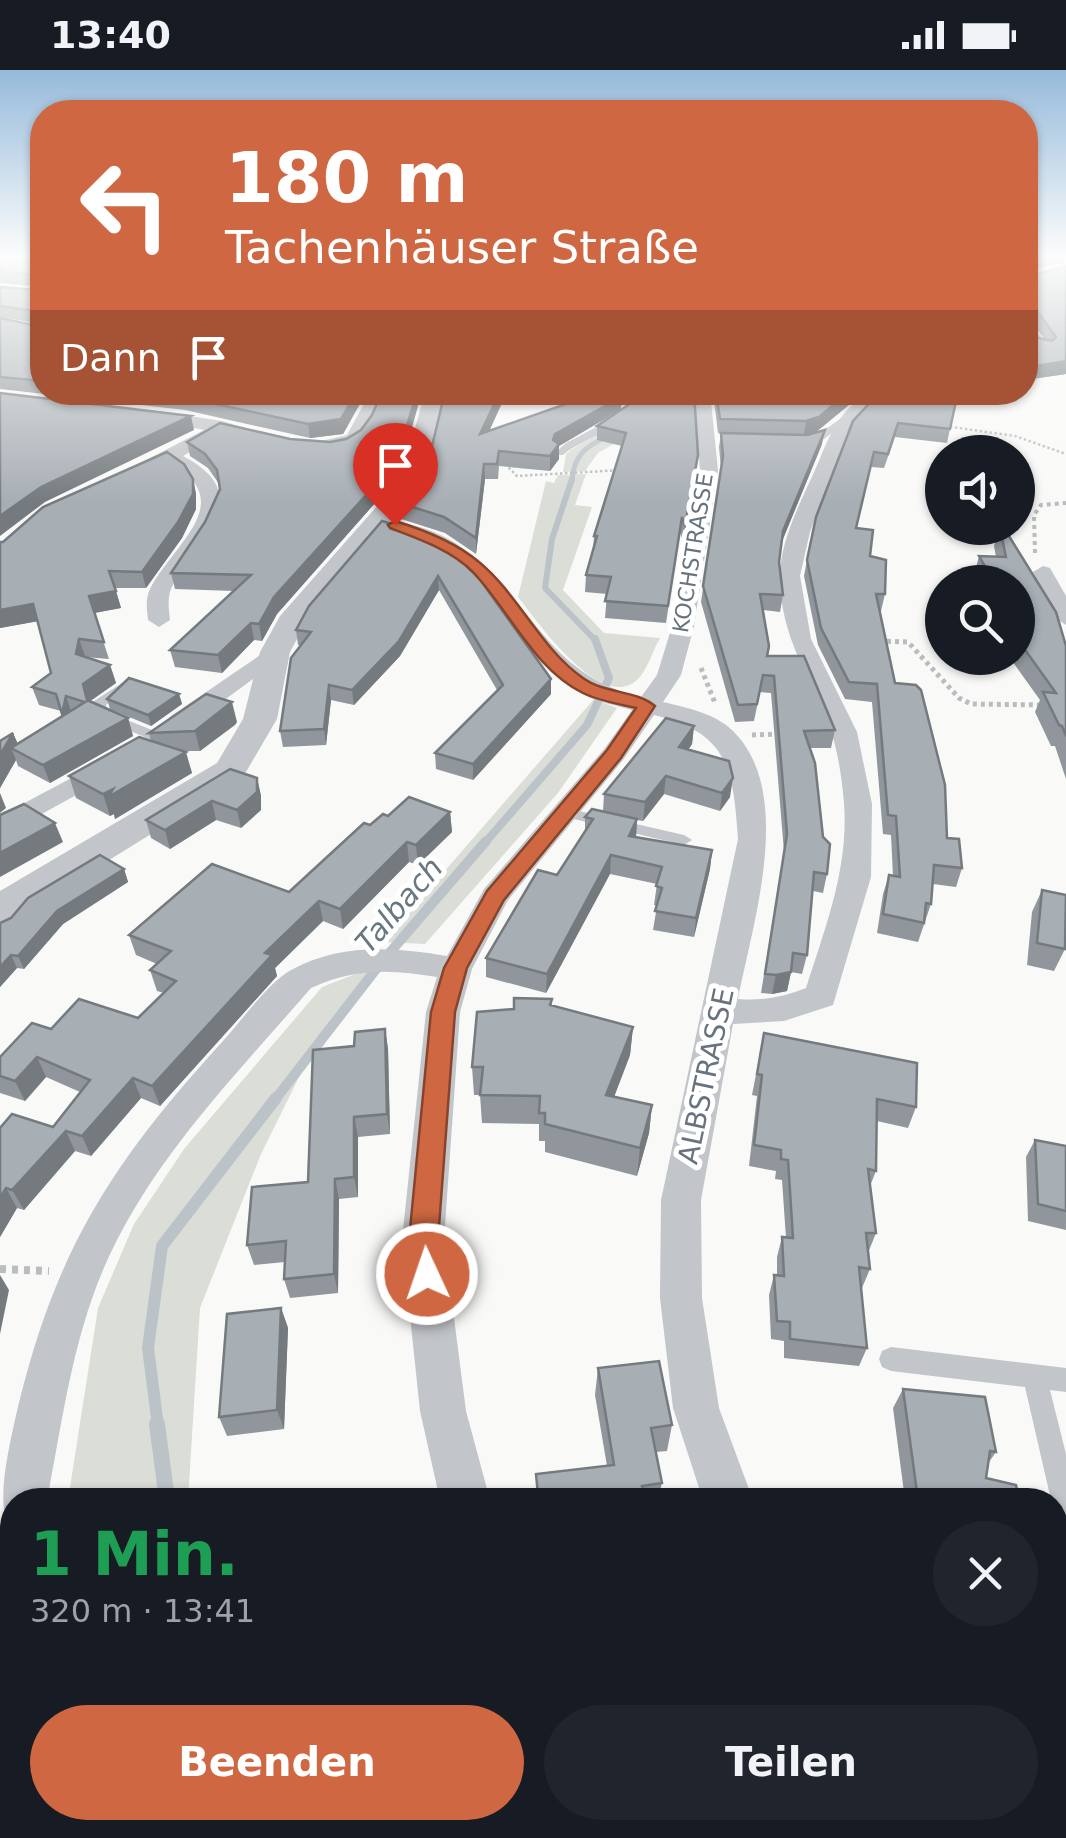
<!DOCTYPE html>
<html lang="de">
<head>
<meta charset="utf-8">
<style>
  body { margin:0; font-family:"DejaVu Sans",sans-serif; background:#20242c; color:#f1f3f6; height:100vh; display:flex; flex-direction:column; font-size:38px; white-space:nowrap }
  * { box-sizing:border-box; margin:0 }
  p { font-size:32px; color:#9ea1a6 }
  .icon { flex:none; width:55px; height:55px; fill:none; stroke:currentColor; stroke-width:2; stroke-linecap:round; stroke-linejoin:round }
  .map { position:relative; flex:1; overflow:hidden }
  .drawer { position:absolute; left:0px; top:1418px; width:1068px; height:352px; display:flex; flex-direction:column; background:#171b24; border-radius:40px 40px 0 0; box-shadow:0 2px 8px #0004 }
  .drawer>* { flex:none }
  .hud { position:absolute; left:30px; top:30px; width:1008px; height:305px; border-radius:40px; box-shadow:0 2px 8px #0004; background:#cf6842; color:#fff; overflow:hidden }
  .fabs { position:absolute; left:925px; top:365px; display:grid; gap:20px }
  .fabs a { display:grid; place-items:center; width:110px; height:110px; border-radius:50%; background:#171b24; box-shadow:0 2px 8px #0004; font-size:50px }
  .pin { position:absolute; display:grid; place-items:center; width:85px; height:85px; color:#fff; margin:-102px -42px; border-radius:50% 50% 50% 0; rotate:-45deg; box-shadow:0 0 10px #0007 }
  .pin .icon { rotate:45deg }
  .me { position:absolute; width:110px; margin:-55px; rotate:357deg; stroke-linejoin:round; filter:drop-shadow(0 0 8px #0008) }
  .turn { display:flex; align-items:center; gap:35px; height:210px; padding:0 30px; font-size:45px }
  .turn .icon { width:130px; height:130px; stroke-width:2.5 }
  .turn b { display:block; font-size:70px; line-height:85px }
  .then { display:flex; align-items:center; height:95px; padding:0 30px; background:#0003; gap:20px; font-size:38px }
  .round { display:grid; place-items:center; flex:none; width:105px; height:105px; border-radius:52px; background:#20242c }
  .summary { display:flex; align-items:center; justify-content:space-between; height:170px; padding:0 30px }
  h1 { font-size:60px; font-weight:800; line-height:75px; color:#1e9e55 }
  .primary-button { display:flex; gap:20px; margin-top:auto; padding:20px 30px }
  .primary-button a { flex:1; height:115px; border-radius:60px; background:#cf6842; color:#fff; font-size:40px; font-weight:800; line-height:115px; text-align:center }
  .primary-button a+a { background:#20242c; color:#f1f3f6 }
  .status { display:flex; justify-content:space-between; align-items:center; height:70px; padding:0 50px; background:#171b24; direction:ltr }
  .status svg { height:28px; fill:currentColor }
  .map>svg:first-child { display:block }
  .green { fill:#daded7 }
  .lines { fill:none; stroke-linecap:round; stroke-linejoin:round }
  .stream-far5 { stroke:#bbc3c8; stroke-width:5 }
  .stream-far4 { stroke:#bbc3c8; stroke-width:6 }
  .stream-far3 { stroke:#bbc3c8; stroke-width:8 }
  .stream-far2 { stroke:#bbc3c8; stroke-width:10 }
  .stream-far1 { stroke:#bbc3c8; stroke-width:12 }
  .stream { stroke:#bbc3c8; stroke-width:16 }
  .path-far3 { stroke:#babdc0; stroke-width:2.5; stroke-dasharray:2.5 2.5; stroke-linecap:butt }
  .path-far2 { stroke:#babdc0; stroke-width:4; stroke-dasharray:4 4; stroke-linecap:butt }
  .path-far1 { stroke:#babdc0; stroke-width:5; stroke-dasharray:4 4; stroke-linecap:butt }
  .path { stroke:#babdc0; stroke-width:8; stroke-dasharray:6 6; stroke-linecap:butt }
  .service { fill:#c2c5c9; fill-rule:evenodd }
  .minor { fill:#c2c5c9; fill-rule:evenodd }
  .tertiary { fill:#c2c5c9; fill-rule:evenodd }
  .wall { fill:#90969b; fill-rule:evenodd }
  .shaded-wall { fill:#757a7e }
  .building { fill:#a7aeb4; stroke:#757a7e; stroke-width:2.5 }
  .route { fill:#cf6842; stroke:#87442b; stroke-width:2.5 }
  .labels { text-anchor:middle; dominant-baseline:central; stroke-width:10; stroke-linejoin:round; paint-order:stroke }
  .far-street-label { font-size:22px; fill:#67747f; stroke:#fff }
  .street-label { font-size:28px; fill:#67747f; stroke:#fff }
  .water-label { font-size:30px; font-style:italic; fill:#68787f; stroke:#fff }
</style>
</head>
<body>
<div class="status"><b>13:40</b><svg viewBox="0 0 49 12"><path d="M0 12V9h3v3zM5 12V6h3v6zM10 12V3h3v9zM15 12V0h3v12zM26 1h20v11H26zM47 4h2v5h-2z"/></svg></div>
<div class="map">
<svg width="1066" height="1768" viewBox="0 0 1066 1768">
  <rect width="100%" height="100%" fill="#f9faf8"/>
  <g class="green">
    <path d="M650 353 598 383 585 401 563 402 566 384C591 363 619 359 650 353Z"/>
    <path d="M586 404 575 435 592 437 563 520 604 563 660 568C653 580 647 601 637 610 601 643 536 550 518 527L546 411 554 413 558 405Z"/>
    <path d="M594 629 617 638 558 723 425 874 383 872Z"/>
    <path d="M378 902 308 989 261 1084 200 1238 188 1430H68L98 1238 134 1154 184 1079 322 917 358 903Z"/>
    <path d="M90 1758H211L215 1768H94Z"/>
  </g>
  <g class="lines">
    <path class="stream-far5" d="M572 412C573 386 585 376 609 366"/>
    <path class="stream-far4" d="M572 409 552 469 545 518 596 571"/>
    <path class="stream-far3" d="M484 774 587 655 609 608 595 569"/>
    <path class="stream-far2" d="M274 1031 380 894 486 771"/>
    <path class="stream-far1" d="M158 1356 148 1278 162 1176 276 1028"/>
    <g class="stream">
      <path d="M157 1354 167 1430"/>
      <path d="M174 1758 177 1768"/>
    </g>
    <g class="path-far3">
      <path d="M945 356 1015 366 1066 384"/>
      <path d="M505 394 517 406 622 400"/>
    </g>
    <g class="path-far2">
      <path d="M1035 483 1034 445 1041 435 1066 433"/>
      <path d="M879 571H892"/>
    </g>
    <g class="path-far1">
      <path d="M879 571 908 572 959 628 971 634 1045 635"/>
      <path d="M701 598 715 633"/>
      <path d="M752 665 779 664"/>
    </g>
    <path class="path" d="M0 1199 49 1201"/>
    <g class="service">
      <path d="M630 322H638C632 361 589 363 563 385H557V381L566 373 623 343Z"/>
      <path d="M852 340 855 345 824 369 802 375 797 372 818 365Z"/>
      <path d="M122 613 129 617 106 635 107 642 162 664V670H152L96 647 92 634 94 631Z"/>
      <path d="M566 738 684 765 692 770 684 775 561 746 558 743 561 740Z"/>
      <path d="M891 1277 1066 1298V1322L1050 1320 1066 1384V1452L1057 1448 1055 1430H1051L1025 1317 891 1301 882 1297 879 1289 882 1281Z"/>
    </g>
    <g class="minor">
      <path d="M1025 246 1049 277 1047 280 1035 277 1025 261Z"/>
      <path d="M363 322H378L382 330 360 373 317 380V372L347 365 366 330Z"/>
      <path d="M694 322H710L718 400 694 556 681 605 663 632C687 638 715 643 733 661 796 723 752 855 738 929 762 931 784 927 806 918 825 858 849 798 844 733 842 710 838 680 830 659 810 608 780 565 780 508 779 468 806 423 821 386 833 356 851 322 886 322L861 344 847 363 810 462 800 506 811 569 857 662 872 734 871 807 833 935 784 951 733 954 701 1130 702 1228 719 1338 753 1430H703L673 1338 660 1228 661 1130 738 769C733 699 729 663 654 645L623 690 508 830 472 899 460 942 444 1170 466 1341 490 1430H440L420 1341 402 1170 426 942 437 907C391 899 354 898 311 918 235 1006 149 1092 103 1200 72 1273 62 1353 47 1430H12V1451L5 1447C0 1420 7 1387 13 1359 51 1188 106 1099 223 971 241 951 269 912 291 900 340 873 394 877 447 886L484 819 605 678 632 640C610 634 586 629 567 615 516 579 492 515 439 480 419 467 384 466 368 453L378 447C404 453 429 457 452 471 530 518 539 603 641 627L657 605 672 556 700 400Z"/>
      <path d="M151 340 222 351 268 365 260 370 222 363 183 386C261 427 194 470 171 519 167 529 169 540 170 550L159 557 148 550C147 540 145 529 150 519 172 475 241 431 169 393L132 407 123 402 204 360 145 348V342Z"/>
      <path d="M1043 496 1050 498 1066 526V555L1055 548 1033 502Z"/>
      <path d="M275 575 283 577 287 582 283 587 189 656H171L167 651 171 646Z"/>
      <path d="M109 688 122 696 118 702 0 767V746Z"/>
      <path d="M12 1466V1600L0 1605V1471Z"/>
      <path d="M516 1758H575L579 1768H519Z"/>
      <path d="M854 1758H914L919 1768H859Z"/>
    </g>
    <path class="tertiary" d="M425 322H445L424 411 308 549 290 582 277 649 243 707 14 849 0 853V821L217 693 243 649 260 582 280 546 401 409Z"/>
  </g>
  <g class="wall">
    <path d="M0 186H42V322H361L362 330 343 364 310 368 185 340 0 319V217L38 220 42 217 0 213ZM1 247 41 254 38 256Z"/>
    <path d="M1066 196V304L1025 310V249L1038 268 1045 270 1025 243 1029 206Z"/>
    <path d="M445 322H507L489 361 600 322H625L620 340 559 376V389L550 401 499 396 498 409H485L476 484 445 463 398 448 397 432 427 397Z"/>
    <path d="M713 322H872L861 325 816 362 822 374 781 474 779 492 783 525 780 542 763 540 768 586 835 660 831 678H810L827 804 823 823 813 821 807 885 802 904 791 902 787 921 772 924 761 923 784 782 771 623 760 622 754 651 735 652 701 532 721 398 719 377 721 364 718 363Z"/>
    <path d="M880 322H958L947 373 895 367 884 398 871 397 856 458 870 486 885 524 881 541H880L895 613 947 768 962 798 956 817 933 814 931 834 918 872 877 863 883 824 889 805 893 806 891 765 883 764 872 632 845 629 818 575 804 506 807 490Z"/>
    <path d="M631 333 698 385 683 472 680 462 666 553 605 548 607 524 585 522 586 505 593 480 594 466 622 376 597 370V356Z"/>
    <path d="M290 369 330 372 346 369 398 407 277 544 262 571 254 570 222 603 175 597 170 580 234 521 175 519 171 503 205 452 220 419 219 414 208 398 190 386 187 372Z"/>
    <path d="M193 409 196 424V439L182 468 146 518H115L121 538 94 543 109 589 84 587 110 595 116 613 90 631 128 648 133 666 50 713 18 696 16 690 0 718V671L13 663 18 674 62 646 61 641 39 635 32 617 51 603 38 551 0 558V472Z"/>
    <path d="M1000 458 1066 576V709L1055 676H1051L1035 642 1040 630 1010 588H1018V512H978L974 505 979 486 996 487 994 476Z"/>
    <path d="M428 465 551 624 473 710 436 699 435 683 497 620 439 520 400 586 354 635 331 630 326 675 283 677 280 661 301 575H298L296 560Z"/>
    <path d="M179 624 182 634 151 656 110 639 107 629Z"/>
    <path d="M237 652 200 681H184L192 703 115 749 114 744 110 746 76 728 69 706 151 671 149 663Z"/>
    <path d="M694 656 692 674 688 680 730 727 720 741 664 724 643 751 637 750 636 767 712 780 710 799 694 867 653 860 657 836 654 835 657 814 610 804 546 923 486 907V888L557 805 585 761V747L603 741 604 724Z"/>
    <path d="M257 708 261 726V740L241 758 216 750 170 779 151 768 146 750Z"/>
    <path d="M450 742 452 762 418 795 409 792 343 859 323 851 275 898 277 906 160 1036 141 1028 91 1086 75 1081 24 1140 17 1138 0 1167V1058L53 1057 80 1022 46 1007 25 1031 0 1023V987L51 959 138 948 164 923 157 921 150 900 157 894 136 885 129 865 289 822 370 755 388 746Z"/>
    <path d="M124 799 128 812 63 854 24 899 17 898 0 917V853Z"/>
    <path d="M1042 820 1065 879 1054 901 1027 895 1032 842Z"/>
    <path d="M552 929V935L633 957 630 985 614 1027 652 1035 649 1063 637 1106 545 1082V1071H539V1054L482 1053 480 1025H474L472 997 514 939Z"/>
    <path d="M385 959 388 979 390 1064 358 1067V1127L339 1129 338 1223 290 1228 284 1209 285 1192 254 1195 247 1175 308 1112 354 976Z"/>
    <path d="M764 963 916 1037 908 1058 877 1051 876 1101 870 1116 876 1163 868 1183 870 1199 862 1218H861L867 1278 859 1296 784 1288V1271L771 1269 769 1225 774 1205 777 1206V1187L782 1167 786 1168 782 1110 775 1109 776 1101 749 1096 757 1026 752 1025Z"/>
    <path d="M1035 1070 1066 1076V1160L1028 1151 1026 1087Z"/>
    <path d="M281 1238 288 1258 284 1359 227 1366 219 1347Z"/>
    <path d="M598 1298 672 1355 667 1381 656 1382 662 1413 658 1430H506L536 1425V1404L607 1396 595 1325Z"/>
    <path d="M903 1319 996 1382 989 1392 986 1408 1019 1430H905L893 1338Z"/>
    <path d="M991 1758H1055L1066 1768H993Z"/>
  </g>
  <g class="shaded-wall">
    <path d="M1051 186H1066L1065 192 1025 202 1027 191Z"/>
    <path d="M1066 291V304L1025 310V298Z"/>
    <path d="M357 322H361L362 330 343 364 310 368 308 354Z"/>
    <path d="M417 322H422L398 407 277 544 262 571 259 554 274 527Z"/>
    <path d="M500 322H507L481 379 480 364Z"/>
    <path d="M622 322H625L624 327 620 340 559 376V389L550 401V386L555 364Z"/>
    <path d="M849 322H872L861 325 816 362 804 365 806 351Z"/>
    <path d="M191 346 194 360 45 432 0 466V446L41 417Z"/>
    <path d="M825 360 822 374 780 476 783 461Z"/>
    <path d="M698 385 696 400 683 472 685 456Z"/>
    <path d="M484 394 485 409 476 484V468Z"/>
    <path d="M193 409 196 424V439L182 468 146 518 142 502Z"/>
    <path d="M438 506 439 520 400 586 354 635 352 620Z"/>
    <path d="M116 521 121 538 94 543 89 526Z"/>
    <path d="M33 534 39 551 0 558V540Z"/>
    <path d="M251 553 254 570 222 603 218 585Z"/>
    <path d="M79 569 85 586 76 584Z"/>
    <path d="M110 595 116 613 89 632 87 630 83 614Z"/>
    <path d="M551 609V624L473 710V694Z"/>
    <path d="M329 615 331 630 326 675 324 659Z"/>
    <path d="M179 624 182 634 151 656 148 645Z"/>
    <path d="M66 626 72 644 68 662 62 644Z"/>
    <path d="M232 632 237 652 235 655 200 681 195 661Z"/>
    <path d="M128 648 133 666 50 713 43 695Z"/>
    <path d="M694 656 692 674 678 695 679 677Z"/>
    <path d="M13 663 21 682 11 678 16 690 0 718V685Z"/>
    <path d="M186 682 192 703 115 749 114 744 110 746 103 724Z"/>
    <path d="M666 706 664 724 643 751 645 732Z"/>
    <path d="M257 708 261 726V740L241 758 237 740Z"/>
    <path d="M733 708 730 727 720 741 722 723Z"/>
    <path d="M0 723 6 738 0 743Z"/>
    <path d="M212 731 216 750 170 779 165 760Z"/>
    <path d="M450 742 452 762 418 795 416 775Z"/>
    <path d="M637 749 636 767 629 766Z"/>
    <path d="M55 753 63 772 0 807V783Z"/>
    <path d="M407 772 409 792 343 859 340 839Z"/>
    <path d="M712 780 710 799 694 867 696 848Z"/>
    <path d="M611 785 610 804 546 923 547 904Z"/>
    <path d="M124 799 128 812 63 854 24 899 18 886 57 841Z"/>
    <path d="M319 831 323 851 275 898 277 906 160 1036 152 1016 265 883Z"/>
    <path d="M11 885 17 898 0 917V897Z"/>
    <path d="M791 902 787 921 772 924 776 905Z"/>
    <path d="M633 957 630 985 604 1053 606 1025Z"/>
    <path d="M385 959 388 979 390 1064 387 1044Z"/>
    <path d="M37 987 46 1007 25 1031 15 1011Z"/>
    <path d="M133 1008 141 1028 91 1086 82 1066Z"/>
    <path d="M652 1035 649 1063 637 1106 640 1078Z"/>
    <path d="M354 1047 358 1067V1127L354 1107Z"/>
    <path d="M66 1061 75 1081 24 1140 12 1120Z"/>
    <path d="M335 1109 339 1129 338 1223 334 1204Z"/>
    <path d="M6 1118 17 1138 0 1167V1128Z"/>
    <path d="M0 1205 9 1220 0 1264Z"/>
    <path d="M281 1238 288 1258 284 1359 277 1340Z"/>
  </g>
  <g class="building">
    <path d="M0 186H42V215V206L0 201Z"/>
    <path d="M1025 186H1051L1027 191 1025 200Z"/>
    <path d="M1066 196V291L1025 298V249L1038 268 1052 271 1056 267 1029 230 1025 234V203L1029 206Z"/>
    <path d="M0 217 38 220 42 217V311L0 307V248L38 256 42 253V242L0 236Z"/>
    <path d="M146 322H357L341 349 308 354 183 327Z"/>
    <path d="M382 322H417L396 392 274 527 259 554 251 553 218 585 170 580 251 505 171 503 205 452 220 419 217 400 205 384 187 372 220 353 290 369 330 372 346 369 361 360 372 345Z"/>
    <path d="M445 322H500L480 364 600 322H622L621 327 555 364 553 370 559 374 550 386 499 381 497 394H484L476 468 444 447 397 432 427 397Z"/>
    <path d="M636 322H694L698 385 685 456 682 447 668 536 605 531 611 507 586 505 597 466H594L626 363 597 356 631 333Z"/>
    <path d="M716 322H849L819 347 806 351 720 349Z"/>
    <path d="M880 322H958L950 359 898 353 888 384 874 382 856 458 873 460 870 486 886 490 885 524H876L895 613 916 615 921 620 945 715 947 768 959 769 962 798 934 795 931 834 926 833 924 853 883 844 889 805 900 807 896 746 888 745 877 614 849 612 821 558 807 490 816 447 853 351Z"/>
    <path d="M0 323 191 346 41 417 0 446Z"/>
    <path d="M825 360 783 461 779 492 783 525 760 524 769 576 767 586H804L835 660 804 661 815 693 823 767 830 774 827 804 814 802 807 885 793 883 791 902 776 905 765 904 787 764 774 606 763 605 757 634 738 635 703 516 723 386 721 363 807 365Z"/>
    <path d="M167 382 184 394 193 409V424L178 452 142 502 109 501 116 521 89 526 104 572 79 569 76 584 110 595 83 614 87 630 128 648 43 695 11 678 85 632 66 626 62 644 56 624 32 617 51 603 33 534 0 540V472H3L43 437Z"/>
    <path d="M382 451 428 465 454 483 481 511 551 609 473 694 435 683 503 615 438 506 399 571 352 620 329 615 324 659 280 661 291 588 311 562 296 560 309 536Z"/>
    <path d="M1000 458H1004L1056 542 1066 576V666L1062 656 1059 655 1043 622 1056 623 1018 570V564H1023L1018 539V512H994L979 486 1006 487Z"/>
    <path d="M129 608 179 624 148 645 107 629Z"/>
    <path d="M206 624 232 632 195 661 149 663Z"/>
    <path d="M666 648 694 656 679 677 729 691 733 708 722 723 666 706 645 732 604 724Z"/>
    <path d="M13 663 0 685V671Z"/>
    <path d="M139 667 186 682 108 727 113 719 103 724 69 706Z"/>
    <path d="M230 699 257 708V722L237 740 212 731 165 760 146 750Z"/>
    <path d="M409 727 450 742 416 775 407 772 340 839 319 831 265 883 272 885 152 1016 133 1008 82 1066 66 1061 12 1120 6 1118 0 1128V1058L12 1044 53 1057 90 1010 37 987 15 1011 0 1006V987L32 953 51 959 79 929 138 948 176 911 150 900 171 881 129 865 212 794 289 822 364 753 370 755 383 744 388 746Z"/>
    <path d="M24 734 55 753 0 783V745Z"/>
    <path d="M592 739 637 749 629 766 712 780 696 848 655 841 662 818 656 816 662 797 611 785 547 904 486 888 538 800 557 805 593 749 585 747Z"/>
    <path d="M100 785 124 799 57 841 18 886 11 885 0 897V853L11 848 28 828Z"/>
    <path d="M1042 820 1066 825 1065 879 1037 873Z"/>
    <path d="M514 928 552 929 550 935 633 957 606 1025 652 1035 640 1078 545 1054V1043H539L540 1026 480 1025 483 997H472L477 942 514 939Z"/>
    <path d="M385 959 387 1044 354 1047V1107L335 1109 334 1204 284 1209 286 1171 247 1175 252 1117 308 1112 313 980 354 976 355 962Z"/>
    <path d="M764 963 917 993 916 1037 877 1029 876 1101 868 1099 876 1163H866L870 1199 859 1197 867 1278 790 1269V1252L777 1251 774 1205 784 1206 782 1167 793 1168 788 1090 781 1089V1080L754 1075 762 1005 757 1004Z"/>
    <path d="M1035 1070 1066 1076V1141L1038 1134Z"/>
    <path d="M281 1238 277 1340 219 1347 227 1244Z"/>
    <path d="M659 1291 672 1355 651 1358 662 1413 642 1416 645 1430H506L538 1425 536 1404 614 1395 598 1298Z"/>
    <path d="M903 1319 985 1327 996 1382 990 1381 986 1408 1016 1415 1019 1430H918Z"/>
    <path d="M1055 1561 1066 1562V1768H1054L1053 1761 1018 1758H1055Z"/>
    <path d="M352 1758H454L456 1768H353Z"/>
  </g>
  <linearGradient id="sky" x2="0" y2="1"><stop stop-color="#96badb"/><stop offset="0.43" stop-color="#fcfdfc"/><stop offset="1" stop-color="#fcfdfc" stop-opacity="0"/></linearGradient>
  <rect width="1066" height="433" fill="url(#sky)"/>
  <path class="route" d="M395 451C425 460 455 472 479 492 519 525 540 578 583 608 605 624 636 620 655 636L621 688 504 830 467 898 455 942 438 1170 442 1204 437 1214 427 1218 417 1214 409 1170 431 942 444 898 487 821 607 680 636 638C619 634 599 631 583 623 534 599 509 540 473 502 451 480 419 469 390 458L388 455Z"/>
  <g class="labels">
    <g class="far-street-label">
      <text transform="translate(693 483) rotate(-81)">KOCHSTRASSE</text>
    </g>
    <g class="street-label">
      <text transform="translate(706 1006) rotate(-78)">ALBSTRASSE</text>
    </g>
    <g class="water-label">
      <text transform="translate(399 835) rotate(-49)">Talbach</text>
    </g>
  </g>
</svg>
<div class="fabs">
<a><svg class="icon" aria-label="sound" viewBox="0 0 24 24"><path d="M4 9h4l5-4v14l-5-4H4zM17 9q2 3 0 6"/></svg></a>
<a><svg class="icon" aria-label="search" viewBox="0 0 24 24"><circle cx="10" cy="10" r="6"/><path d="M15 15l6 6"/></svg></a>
</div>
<div class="pin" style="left:395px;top:455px;background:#d93025"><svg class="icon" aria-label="arrive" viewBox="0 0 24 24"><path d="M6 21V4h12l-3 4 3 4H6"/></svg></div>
<svg class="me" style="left:427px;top:1204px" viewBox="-20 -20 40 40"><circle r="17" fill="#cf6842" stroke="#fff" stroke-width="3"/><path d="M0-11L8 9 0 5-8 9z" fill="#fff"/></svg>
<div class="hud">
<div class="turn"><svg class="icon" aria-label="left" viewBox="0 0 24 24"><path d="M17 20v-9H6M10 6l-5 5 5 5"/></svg><div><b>180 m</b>Tachenhäuser Straße</div></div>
<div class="then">Dann<svg class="icon" aria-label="arrive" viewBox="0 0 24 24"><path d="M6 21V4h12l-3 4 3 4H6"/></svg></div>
</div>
<section class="drawer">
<div class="summary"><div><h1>1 Min.</h1><p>320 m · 13:41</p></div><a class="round"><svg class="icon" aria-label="close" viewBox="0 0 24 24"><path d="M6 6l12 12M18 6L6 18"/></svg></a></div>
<div class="primary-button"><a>Beenden</a><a>Teilen</a></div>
</section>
</div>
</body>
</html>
